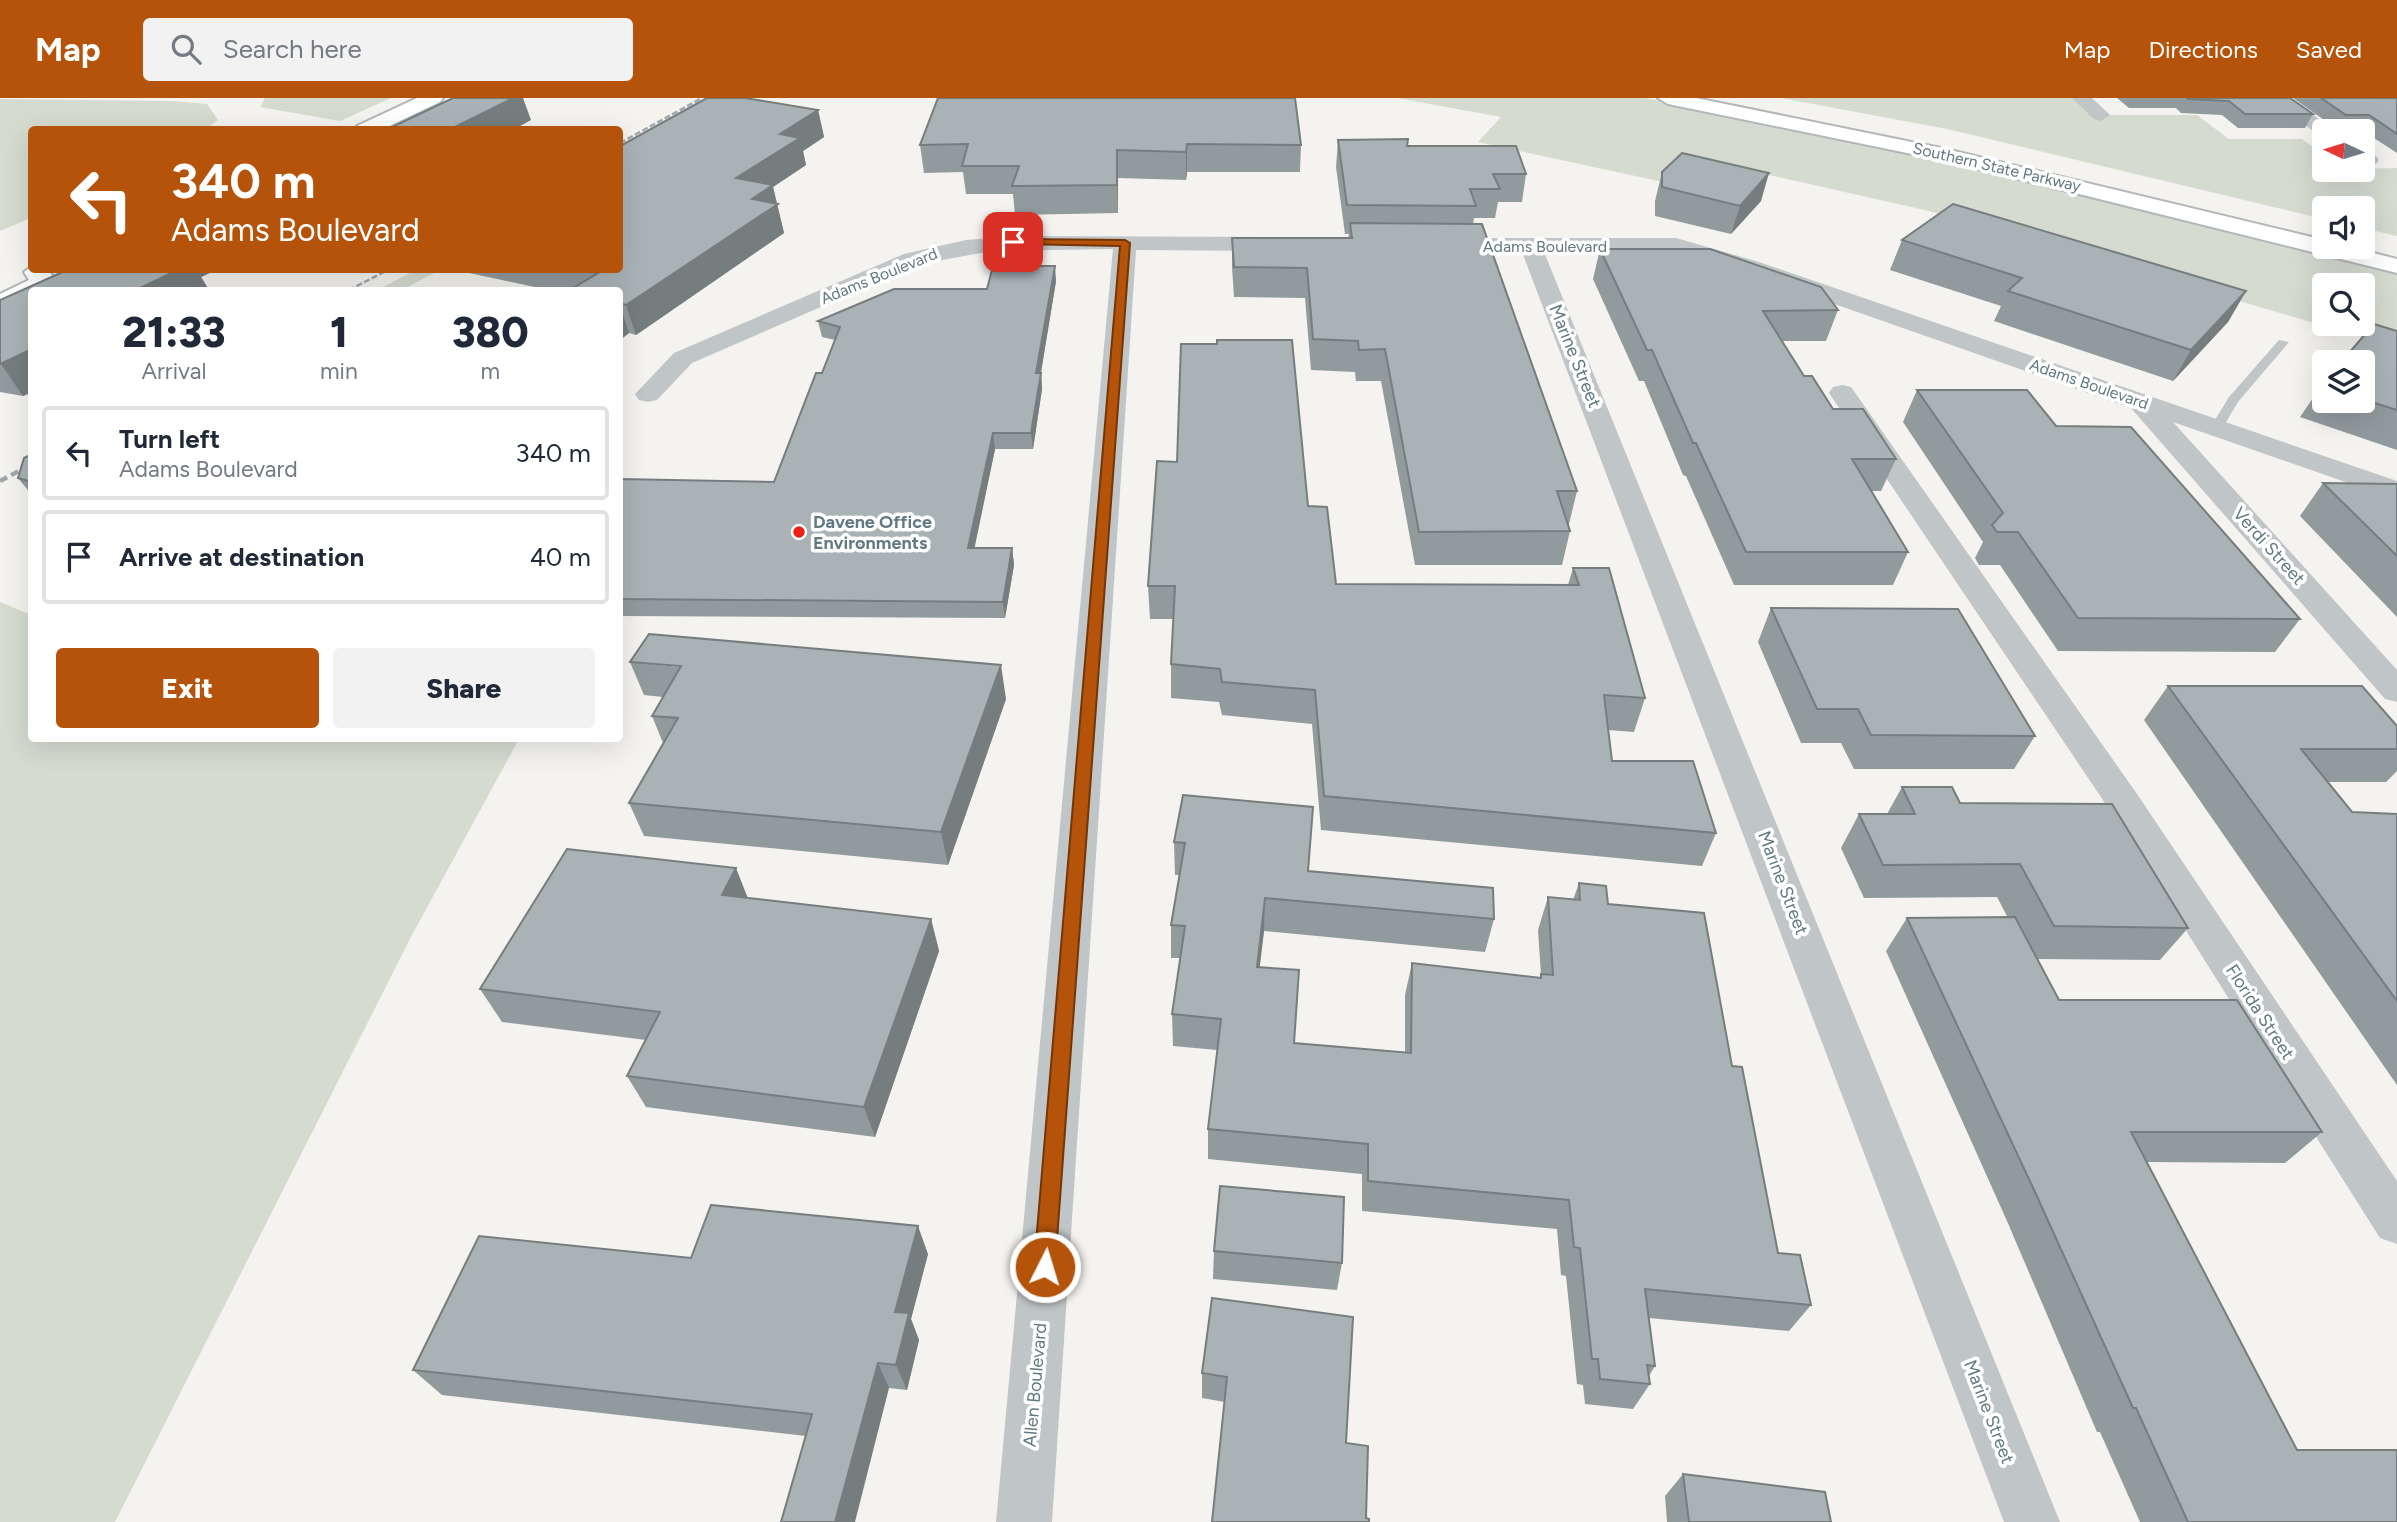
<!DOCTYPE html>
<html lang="en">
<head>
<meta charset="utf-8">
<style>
  body { margin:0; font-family:Figtree,sans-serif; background:#f2f2f3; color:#1f2937; height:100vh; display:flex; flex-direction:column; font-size:26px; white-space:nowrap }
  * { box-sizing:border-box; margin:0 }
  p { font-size:23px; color:#747a83 }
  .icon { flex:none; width:38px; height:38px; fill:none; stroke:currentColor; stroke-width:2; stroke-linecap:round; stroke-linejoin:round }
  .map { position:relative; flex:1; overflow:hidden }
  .drawer { position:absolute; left:28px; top:189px; width:595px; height:455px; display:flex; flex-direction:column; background:#fff; border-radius:7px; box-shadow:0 7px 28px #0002 }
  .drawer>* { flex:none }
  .hud { position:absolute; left:28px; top:28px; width:595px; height:147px; border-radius:7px; box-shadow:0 7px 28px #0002; background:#b45309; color:#fff; overflow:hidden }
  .needle { width:46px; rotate:274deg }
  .fabs { position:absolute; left:2312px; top:21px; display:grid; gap:14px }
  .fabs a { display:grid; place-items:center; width:63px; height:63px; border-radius:7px; background:#fff; box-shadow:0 7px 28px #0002; font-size:35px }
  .pin { position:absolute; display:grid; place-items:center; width:60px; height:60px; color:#fff; margin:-30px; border-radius:14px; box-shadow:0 4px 10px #0006 }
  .me { position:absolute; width:77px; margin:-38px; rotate:5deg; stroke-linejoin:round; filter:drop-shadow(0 0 5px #0008) }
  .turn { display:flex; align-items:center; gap:24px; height:147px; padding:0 28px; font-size:32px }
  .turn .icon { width:91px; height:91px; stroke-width:2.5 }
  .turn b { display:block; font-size:49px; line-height:60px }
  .eta { display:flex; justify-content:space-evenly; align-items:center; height:119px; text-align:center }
  .eta b { font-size:42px; font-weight:800; line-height:49px }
  .action { display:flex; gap:14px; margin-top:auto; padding:14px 28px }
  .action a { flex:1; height:80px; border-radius:7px; background:#b45309; color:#fff; font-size:28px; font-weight:800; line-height:80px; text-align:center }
  .action a+a { background:#f2f2f3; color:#1f2937 }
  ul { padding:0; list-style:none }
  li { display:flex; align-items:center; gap:21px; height:94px; margin:0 14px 10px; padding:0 14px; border:4px solid #e0e1e3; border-radius:7px }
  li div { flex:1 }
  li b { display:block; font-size:26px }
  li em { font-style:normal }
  header { display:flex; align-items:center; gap:42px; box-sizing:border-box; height:98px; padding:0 35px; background:#b45309; color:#fff }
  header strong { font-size:33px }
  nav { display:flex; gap:38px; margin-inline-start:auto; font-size:24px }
  .search { width:490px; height:63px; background:#f2f2f3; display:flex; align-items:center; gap:18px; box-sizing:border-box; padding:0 24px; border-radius:7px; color:#747a83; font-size:26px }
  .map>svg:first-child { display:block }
  .green { fill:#d6dbd0; fill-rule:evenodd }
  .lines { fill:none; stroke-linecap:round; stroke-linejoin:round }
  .primary-casing { stroke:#b1b7ba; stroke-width:4 }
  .highway-casing { stroke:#b3b7b9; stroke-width:4 }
  .lane { fill:#c0c5c7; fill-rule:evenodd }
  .street { fill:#c0c5c7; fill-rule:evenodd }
  .primary { fill:#fff; fill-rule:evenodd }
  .highway { fill:#fff; fill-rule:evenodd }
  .rail-far1 { stroke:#9ea8ab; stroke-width:2.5; stroke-dasharray:6 2.5; stroke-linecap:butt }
  .rail { stroke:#9ea8ab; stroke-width:4.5; stroke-dasharray:8 4.5; stroke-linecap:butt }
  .wall { fill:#919a9d }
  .shaded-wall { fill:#767d7f }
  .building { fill:#a9b3b6; stroke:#767d7f; stroke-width:2 }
  .route { fill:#b45309; stroke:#753606; stroke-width:2 }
  .poi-dot { fill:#ee2015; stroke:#fff; stroke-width:2.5 }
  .labels { text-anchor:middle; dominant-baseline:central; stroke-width:7; stroke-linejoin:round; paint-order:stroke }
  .far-street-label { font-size:16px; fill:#617982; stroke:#fff }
  .street-label { font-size:18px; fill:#617982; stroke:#fff }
  .poi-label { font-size:18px; font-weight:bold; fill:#617982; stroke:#fff; text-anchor:start }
</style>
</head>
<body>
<header>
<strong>Map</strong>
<div class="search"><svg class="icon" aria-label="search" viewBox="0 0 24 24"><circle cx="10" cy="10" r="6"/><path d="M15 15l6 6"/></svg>Search here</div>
<nav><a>Map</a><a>Directions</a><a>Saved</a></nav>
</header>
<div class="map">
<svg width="2397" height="1424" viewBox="0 0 2397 1424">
  <rect width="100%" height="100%" fill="#f4f3ef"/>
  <g class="green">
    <path d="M265 0H391L340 23 260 9Z"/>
    <path d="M1397 0H1645L1661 3 1908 54 2137 108 2397 175V249L1929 113 1694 60 1663 84 1478 44 1501 19ZM2324 187H2362V226H2324Z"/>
    <path d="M1781 0H2074L2096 17H2197L2229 41H2302L2324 57V72L2397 70V138L2363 130 2362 110H2324V121L1947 31Z"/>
    <path d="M0 1 172 3 207 6 218 22 206 31 32 32 31 120 0 133Z"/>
    <path d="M416 172H440L402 192H377Z"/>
    <path d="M0 504 31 517 32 640 519 641 412 837 115 1424H0Z"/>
  </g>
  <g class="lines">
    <g class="primary-casing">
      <g id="primary">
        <path d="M417 0H443L440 4 381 32H354L357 28Z"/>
        <path d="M32 168V172H47L56 181 47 192H32V200L0 213V196L29 182 24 174Z"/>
      </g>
    </g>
    <g class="highway-casing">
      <path id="highway" d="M1658 0H1696L1946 51 2324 142V149H2350L2397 161V175L1946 63 1668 6Z"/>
    </g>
    <path class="lane" d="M2279 242 2289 244 2238 304 2221 333H2211L2210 330 2229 299Z"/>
    <g class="street">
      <path d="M2072 0H2092L2110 17 2101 23 2094 21Z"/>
      <path d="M2267 0H2289L2336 33H2324V38L2319 37Z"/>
      <path d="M2362 52 2376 58 2379 62 2376 66H2362Z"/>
      <path d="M1018 138 1281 139 1289 141 1292 146 1289 151 1281 153 1136 152 1052 1424H996L1113 151 992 153 920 166 692 265 657 302 648 304 639 302 635 296 674 255 904 156 966 142Z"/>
      <path d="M1441 140H1676L1759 164 2397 383V402L2173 324 2397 572V604L2385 601 2131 310 1743 174 1675 154H1544L2060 1424H2004L1522 154 1433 152 1430 147 1433 142Z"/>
      <path d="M1842 287 1851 289 2137 696 2397 1083V1146L2380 1140 2111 714 1829 295 1833 289Z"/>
    </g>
    <use href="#primary" class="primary"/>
    <use href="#highway" class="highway"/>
    <g class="rail-far1">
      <path d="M620 45 702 0"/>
      <path d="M349 192 388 172"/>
    </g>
    <path class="rail" d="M0 383 32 366"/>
  </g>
  <g class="wall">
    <path d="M938 0 1301 47 1300 74H1187L1186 82 1118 80V115L1015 117 1013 96H966L963 74 924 75 920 47Z"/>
    <path d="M2117 0H2290L2313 16 2305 30H2238L2222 17 2181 15 2176 10H2129Z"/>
    <path d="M2293 0H2397V55L2360 31H2337Z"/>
    <path d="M818 12 824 39 803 53 806 67 773 89 784 135 636 237 629 235 620 242V192H549L460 173V172H620Z"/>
    <path d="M1408 41V48L1526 76 1522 104H1498L1495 120H1474L1473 126 1577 393 1569 426H1567L1570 433 1562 467H1415L1381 283H1356L1355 274 1311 272 1305 200 1234 199 1232 169V140H1348L1349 136H1345L1336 69 1338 42Z"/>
    <path d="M1662 74 1761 103 1731 136 1655 118V103Z"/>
    <path d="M1902 142 2246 193 2228 224 2173 283 1994 223 2001 208 1890 172Z"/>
    <path d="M1600 151 1838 212 1826 243H1782L1804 278 1833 311 1896 361 1881 393H1871L1908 454 1893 487H1734L1686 378 1683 377 1644 283H1639L1593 181Z"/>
    <path d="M67 172H216L201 179 209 192H32V294L23 298 0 294V202Z"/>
    <path d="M1056 183 1041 275 1042 291 1033 351H995L974 450H1012L1014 467 1005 520 620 518V381L774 384 822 275 835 242 822 239 818 223 987 191Z"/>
    <path d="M2397 233V352L2300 319 2324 284V303H2362V264Z"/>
    <path d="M1917 292 2056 328 2300 521 2275 554 2058 553 2000 467H1979L1975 460 1983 444 1903 324Z"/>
    <path d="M32 356V397L18 380Z"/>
    <path d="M2323 385 2397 386V519L2300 418Z"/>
    <path d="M1308 408 1336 486 1568 487 1573 470 1645 600 1634 634 1608 632 1612 663 1716 735 1702 768 1321 732 1312 626 1222 617 1219 604 1171 600V566L1173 521H1150L1148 488Z"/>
    <path d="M1771 510 2035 638 2014 671H1854L1841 645H1801L1758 544Z"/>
    <path d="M630 564 1006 601 948 767 644 738 629 705 663 645 652 618 663 599 644 597Z"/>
    <path d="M2168 588 2397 628V673L2386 684H2328L2352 714 2397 716V987L2144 622Z"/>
    <path d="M1902 689 1960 705 2188 830 2160 862 2037 861 2059 902 2322 1034 2285 1065 2147 1064 2297 1352 2397 1424H2140L2100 1334H2097L2007 1123 1886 853 1907 820H2008L1997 799 1864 800 1841 750 1859 716H1887Z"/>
    <path d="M1183 697 1308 773 1494 821 1485 854 1264 833 1259 869 1294 945 1405 955V897L1412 865 1540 880 1541 877 1538 832 1548 799 1573 802 1579 785 1608 806 1732 968 1778 1155 1811 1207 1789 1233 1649 1220 1655 1268 1649 1278 1650 1286 1633 1311 1585 1306 1583 1287 1577 1286 1566 1178 1561 1177 1557 1131 1362 1113V1076L1208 1061V1031L1217 952 1173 948 1172 916 1180 860H1171V827L1179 777H1175L1174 744Z"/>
    <path d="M747 800 931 821 939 853 875 1039 646 1009 627 978 646 942 502 924 480 891Z"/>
    <path d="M1214 1153 1342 1165 1337 1192 1213 1181Z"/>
    <path d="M928 1156 911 1221 919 1242 907 1292 889 1290 806 1338 442 1297 413 1272 691 1160Z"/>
    <path d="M1212 1200 1346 1345 1366 1420 1369 1424 1225 1304 1202 1300V1275Z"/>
    <path d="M1683 1376 1831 1424H1667L1665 1398Z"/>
  </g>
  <g class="shaded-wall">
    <path d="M513 0H523L531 22 513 32H449Z"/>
    <path d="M818 12 824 39 803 53 806 67 773 89 784 135 636 237 626 207 736 80 780 36Z"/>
    <path d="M1187 46V74L1186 82V54Z"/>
    <path d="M1117 52 1118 80V115L1117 87Z"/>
    <path d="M1769 75 1761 103 1731 136 1740 108Z"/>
    <path d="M1055 168 1056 183 1038 291 1036 275Z"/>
    <path d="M173 172H216L201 179 209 192H136Z"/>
    <path d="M2246 193 2228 224 2173 283 2191 252Z"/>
    <path d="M620 207 629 235 620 242Z"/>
    <path d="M32 251V294L23 298 1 266Z"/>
    <path d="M1041 275 1042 291 1033 351 1031 335Z"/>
    <path d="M993 335 995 351 971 467 968 450Z"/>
    <path d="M1012 450 1014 467 1005 520 1003 504Z"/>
    <path d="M1001 567 1006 601 948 767 941 734Z"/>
    <path d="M736 770 749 803 722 797Z"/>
    <path d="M1265 800 1264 833 1256 901 1257 869Z"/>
    <path d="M931 821 939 853 875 1039 864 1009Z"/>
    <path d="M918 1128 928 1156 911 1221 919 1242 907 1292 896 1267 895 1214Z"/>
    <path d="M878 1265 889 1290 855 1424H835Z"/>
  </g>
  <g class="building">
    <path d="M453 0H513L449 32H407L392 29Z"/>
    <path d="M707 0H745L818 12 780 36 800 40 736 80 773 87 752 101 778 106 626 207 620 205V192H570L598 175 579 172H620V48Z"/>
    <path d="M938 0H1295L1301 47 1187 46 1186 54 1117 52V87L1012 88 1019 68H962L968 46 920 47Z"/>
    <path d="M2187 0H2290L2313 16H2245L2229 3 2188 1Z"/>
    <path d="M2321 0H2397V36L2369 17H2346Z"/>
    <path d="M1408 41 1407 48H1516L1526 76H1493L1500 91H1470L1476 108 1347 107 1338 42Z"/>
    <path d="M1682 55 1769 75 1740 108 1662 89V74Z"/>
    <path d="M1953 106 2246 193 2191 252 2008 193 2022 180 1902 142Z"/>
    <path d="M1350 125 1482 126 1577 393H1557L1570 433 1419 434 1385 251 1359 252 1358 243 1313 241 1307 170 1234 169 1232 140H1352Z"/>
    <path d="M1600 151H1710L1821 189 1838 212 1763 213 1804 278H1812L1833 311H1863L1896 361H1852L1908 454H1746L1696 345H1693L1652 252H1647Z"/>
    <path d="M993 168H1055L1036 275H1041L1031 335H993L968 450H1012L1003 504 620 501V381L774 384 816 275H822L840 229 818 223 894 191H987Z"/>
    <path d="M67 172H178L136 192H32V251L0 266V202Z"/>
    <path d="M2374 226 2397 233V312L2362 301V264H2341Z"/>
    <path d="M1217 242H1292L1308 408 1327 409 1336 486 1579 487 1573 470H1609L1645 600 1604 597 1612 663H1693L1716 735 1324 698 1315 592 1222 584 1220 571 1171 566 1175 488H1148L1157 363 1177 364 1181 246H1217Z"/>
    <path d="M1917 292H2027L2056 328 2131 329 2300 521 2078 520 2018 434H1997L1992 427 2003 415Z"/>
    <path d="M32 356V384L18 380 24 360Z"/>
    <path d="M2323 385 2397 386V458Z"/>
    <path d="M1771 510 1958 511 2035 638 1871 637 1858 611H1817Z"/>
    <path d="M649 536 1001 567 941 734 629 705 678 620 652 618 681 568 630 564Z"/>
    <path d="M2168 588H2362L2397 628V651H2301L2352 714 2397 716V903Z"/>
    <path d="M1902 689H1952L1960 705 2112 706 2188 830 2054 828 2020 766 1883 767 1859 716H1915Z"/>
    <path d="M1183 697 1313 709 1308 773 1493 790 1494 821 1265 800 1257 869 1299 872 1294 945 1411 955 1412 865 1541 880V876L1553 877 1548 799 1580 802 1579 785 1606 788 1608 806 1704 815 1732 968 1742 969 1778 1155 1800 1157 1811 1207 1645 1191 1655 1268 1647 1267 1650 1286 1600 1281 1598 1261H1592L1580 1150 1574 1149 1569 1102 1368 1083V1046L1208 1031 1221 921 1172 916 1185 828 1171 827 1185 745 1174 744Z"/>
    <path d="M567 751 736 770 722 797 931 821 864 1009 627 978 660 914 480 891Z"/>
    <path d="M2015 819 2059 902H2237L2322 1034H2131L2297 1352H2397V1424H2188L2136 1310H2133L2035 1094 1907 820Z"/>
    <path d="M1220 1088 1344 1099 1342 1165 1214 1153Z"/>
    <path d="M711 1107 918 1128 895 1214 909 1215 896 1267 878 1265 835 1424H781L812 1316 413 1272 479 1138 691 1160Z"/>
    <path d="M1212 1200 1353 1219 1346 1345 1368 1348 1366 1420 1369 1421V1424H1212L1227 1279 1202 1275Z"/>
    <path d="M1683 1376 1825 1394 1831 1424H1689Z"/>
  </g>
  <path class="route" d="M1010 141 1125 142 1130 145 1055 1169 1052 1176 1045 1179 1037 1176 1034 1169 1120 148 1013 146 1008 144Z"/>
  <circle class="poi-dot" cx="799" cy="434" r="7"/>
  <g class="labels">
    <g class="far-street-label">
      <text transform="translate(1997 69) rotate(13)">Southern State Parkway</text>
      <text x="1545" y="148">Adams Boulevard</text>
      <text transform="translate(879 178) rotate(-22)">Adams Boulevard</text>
      <text transform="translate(2089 286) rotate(19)">Adams Boulevard</text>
    </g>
    <g class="street-label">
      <text transform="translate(1575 258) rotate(68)">Marine Street</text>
      <text transform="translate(2269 448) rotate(48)">Verdi Street</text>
      <text transform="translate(1783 785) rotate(69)">Marine Street</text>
      <text transform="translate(2260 914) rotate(57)">Florida Street</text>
      <text transform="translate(1035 1287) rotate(-85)">Allen Boulevard</text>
      <text transform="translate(1989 1314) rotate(69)">Marine Street</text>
    </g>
    <g class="poi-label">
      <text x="813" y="424">Davene Office<tspan x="813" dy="21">Environments</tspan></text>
    </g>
  </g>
</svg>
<div class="fabs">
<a><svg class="needle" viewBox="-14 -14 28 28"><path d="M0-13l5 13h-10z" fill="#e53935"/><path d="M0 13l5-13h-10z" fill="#747a83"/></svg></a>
<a><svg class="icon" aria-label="sound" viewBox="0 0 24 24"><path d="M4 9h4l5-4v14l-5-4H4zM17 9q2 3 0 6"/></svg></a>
<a><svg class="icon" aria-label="search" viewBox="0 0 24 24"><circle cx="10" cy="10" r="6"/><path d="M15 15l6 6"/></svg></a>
<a><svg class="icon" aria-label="layers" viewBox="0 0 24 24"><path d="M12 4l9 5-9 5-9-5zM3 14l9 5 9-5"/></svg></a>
</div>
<div class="pin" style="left:1013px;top:144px;background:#d93025"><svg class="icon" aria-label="arrive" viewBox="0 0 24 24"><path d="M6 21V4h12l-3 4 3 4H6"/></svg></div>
<svg class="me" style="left:1045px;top:1169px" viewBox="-20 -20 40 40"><circle r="17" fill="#b45309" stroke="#fff" stroke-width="3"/><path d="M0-11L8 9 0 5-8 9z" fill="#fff"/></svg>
<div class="hud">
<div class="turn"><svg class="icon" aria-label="left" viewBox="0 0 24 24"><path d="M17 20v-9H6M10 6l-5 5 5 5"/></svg><div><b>340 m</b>Adams Boulevard</div></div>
</div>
<section class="drawer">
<div class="eta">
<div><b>21:33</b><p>Arrival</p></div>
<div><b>1</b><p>min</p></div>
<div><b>380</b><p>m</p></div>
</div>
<ul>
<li><svg class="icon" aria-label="left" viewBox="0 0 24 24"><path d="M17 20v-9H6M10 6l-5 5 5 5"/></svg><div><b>Turn left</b><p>Adams Boulevard</p></div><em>340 m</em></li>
<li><svg class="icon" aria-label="arrive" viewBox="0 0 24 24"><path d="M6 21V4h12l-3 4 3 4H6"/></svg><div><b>Arrive at destination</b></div><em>40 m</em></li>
</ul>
<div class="action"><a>Exit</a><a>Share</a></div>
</section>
</div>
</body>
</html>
